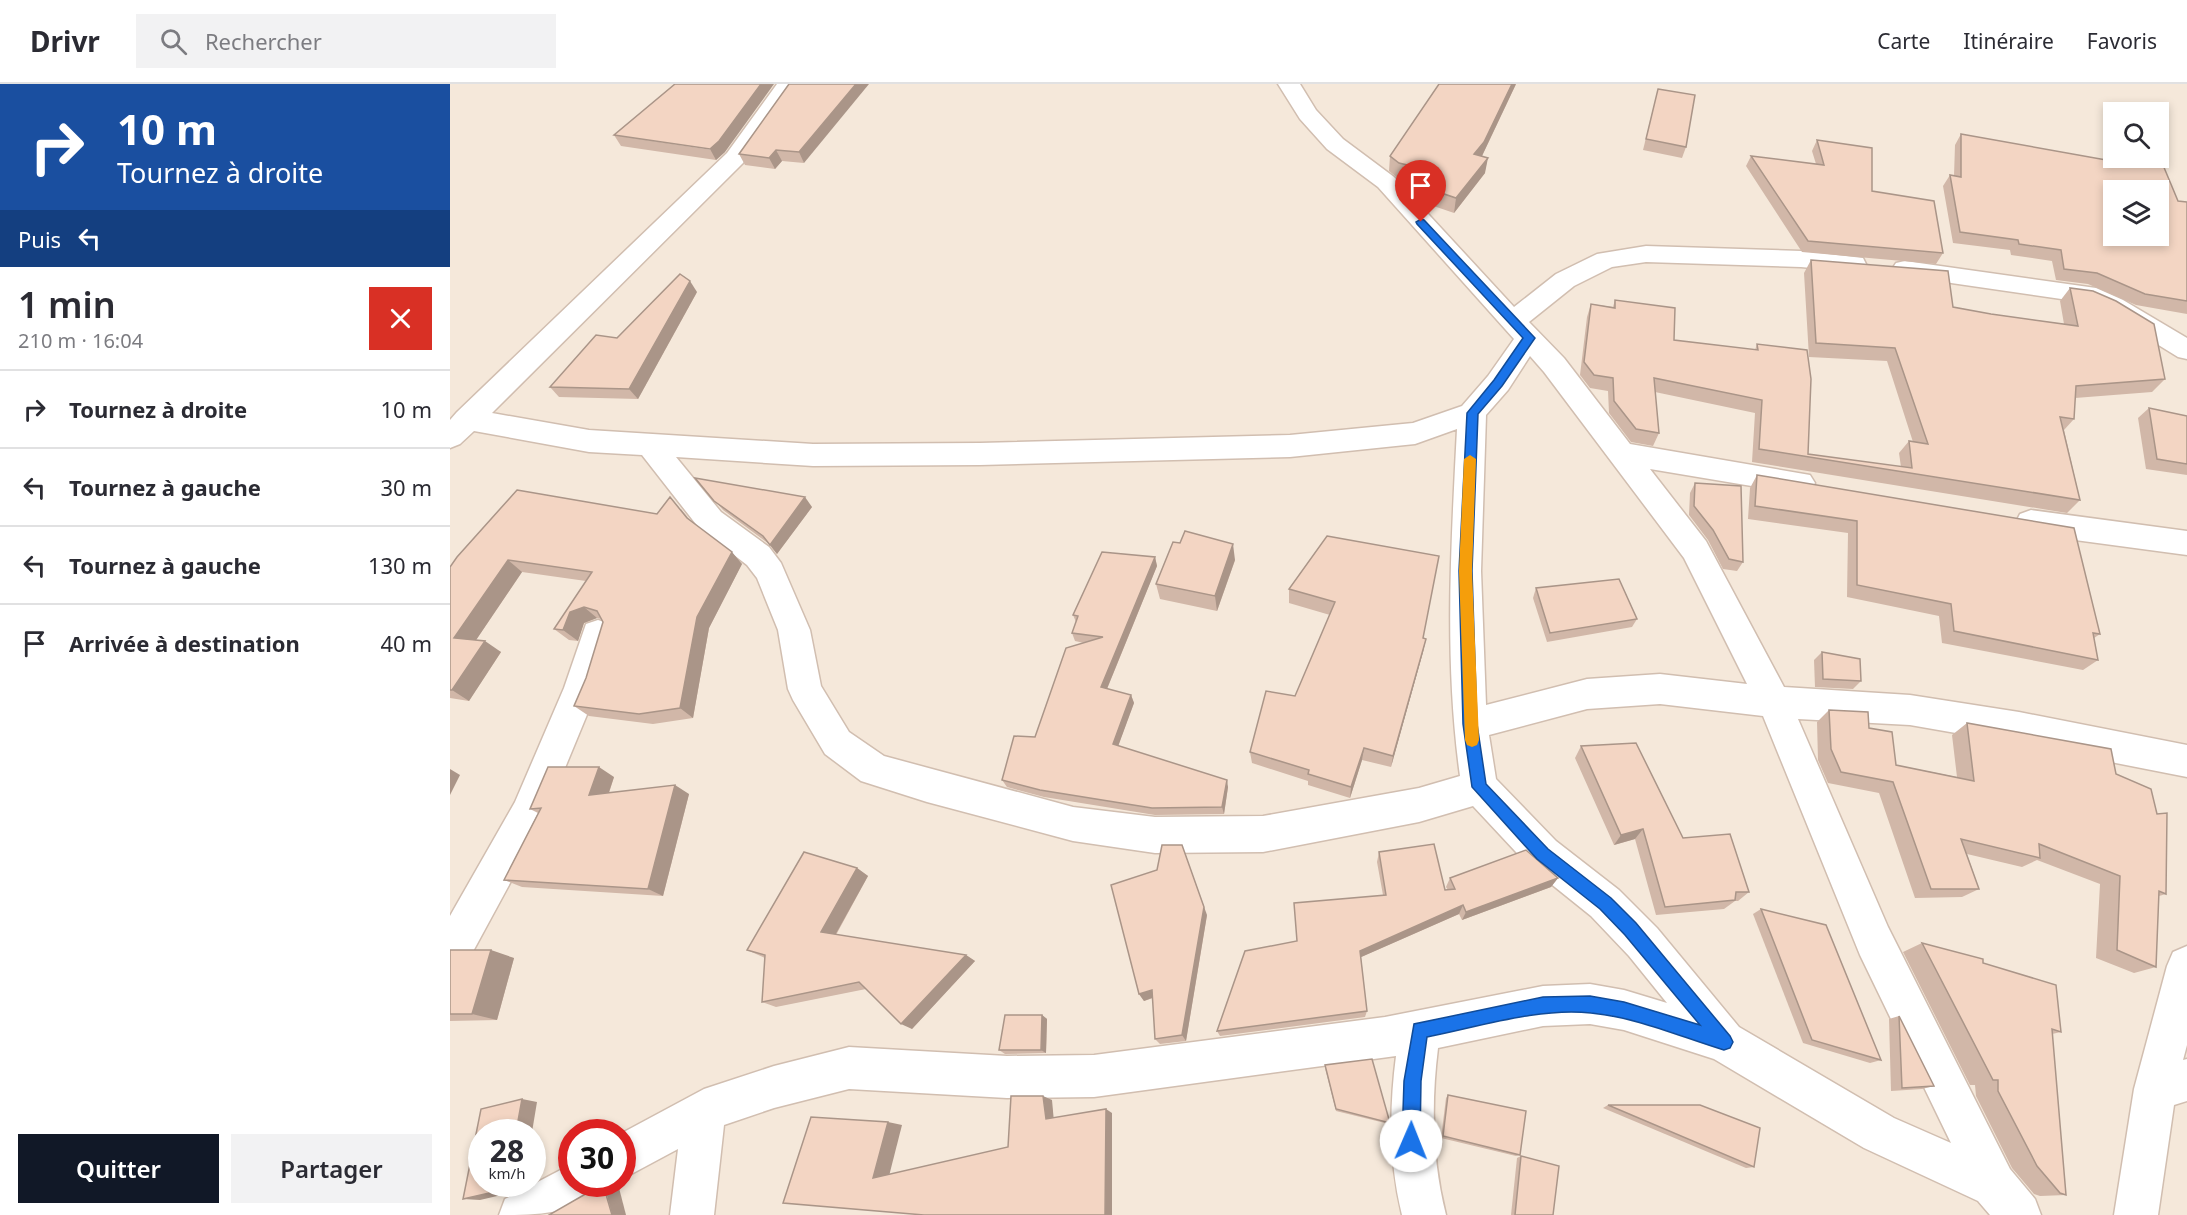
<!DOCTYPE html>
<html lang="fr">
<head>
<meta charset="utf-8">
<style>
  body { margin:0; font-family:"Noto Sans",sans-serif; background:#f2f2f3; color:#2b2b33; height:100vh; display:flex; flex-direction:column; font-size:22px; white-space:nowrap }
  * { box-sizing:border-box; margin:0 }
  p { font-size:20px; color:#7c7c81 }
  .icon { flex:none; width:33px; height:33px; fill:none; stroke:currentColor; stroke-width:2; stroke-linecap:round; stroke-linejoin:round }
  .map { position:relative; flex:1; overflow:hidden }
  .drawer { display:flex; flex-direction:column; background:#fff; width:450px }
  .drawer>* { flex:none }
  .top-card { background:#1a4fa0; color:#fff; overflow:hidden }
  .buttons { position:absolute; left:1653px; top:18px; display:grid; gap:12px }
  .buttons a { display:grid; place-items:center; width:66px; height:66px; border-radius:0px; background:#fff; box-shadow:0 3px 9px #0003; font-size:30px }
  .speed { position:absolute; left:18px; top:1035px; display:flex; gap:12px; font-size:30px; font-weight:700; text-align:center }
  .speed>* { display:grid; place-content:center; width:78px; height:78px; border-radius:50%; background:#fff; box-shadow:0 3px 9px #0003; line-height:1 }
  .speed small { font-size:15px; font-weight:400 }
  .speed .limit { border:9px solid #d22; background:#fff; color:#111 }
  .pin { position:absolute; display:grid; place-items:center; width:51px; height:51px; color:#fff; margin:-62px -26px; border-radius:50% 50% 50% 0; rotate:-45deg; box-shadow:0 0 6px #0007 }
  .pin .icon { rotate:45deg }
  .me { position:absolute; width:66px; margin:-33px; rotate:1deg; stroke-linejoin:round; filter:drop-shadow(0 0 4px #0008) }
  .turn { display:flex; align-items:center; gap:21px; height:126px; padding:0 18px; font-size:27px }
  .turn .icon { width:78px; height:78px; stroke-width:2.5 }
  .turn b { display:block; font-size:42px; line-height:51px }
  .then { display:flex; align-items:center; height:57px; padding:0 18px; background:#0003; gap:12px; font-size:22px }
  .round { display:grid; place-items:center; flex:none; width:63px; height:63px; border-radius:0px; background:#f2f2f3 }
  .headline { display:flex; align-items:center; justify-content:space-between; height:102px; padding:0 18px }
  h1 { font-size:36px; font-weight:600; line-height:45px }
  .cta { display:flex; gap:12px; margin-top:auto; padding:12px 18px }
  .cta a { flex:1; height:69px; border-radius:0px; background:#111827; color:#fff; font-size:24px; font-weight:600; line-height:69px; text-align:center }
  .cta a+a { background:#f2f2f3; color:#2b2b33 }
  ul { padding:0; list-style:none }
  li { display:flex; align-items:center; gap:18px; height:78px; padding:0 18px; border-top:2px solid #e1e1e2 }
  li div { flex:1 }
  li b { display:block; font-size:22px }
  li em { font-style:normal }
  header { display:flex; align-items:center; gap:36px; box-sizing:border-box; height:84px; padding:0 30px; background:#fff; border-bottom:2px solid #e1e1e2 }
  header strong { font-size:28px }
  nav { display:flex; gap:33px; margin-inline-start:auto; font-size:21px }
  .search { width:420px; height:54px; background:#f2f2f3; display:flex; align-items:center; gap:15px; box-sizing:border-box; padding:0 21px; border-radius:0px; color:#7c7c81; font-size:22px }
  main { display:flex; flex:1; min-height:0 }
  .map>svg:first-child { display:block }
  .residential { fill:#f5e8da; fill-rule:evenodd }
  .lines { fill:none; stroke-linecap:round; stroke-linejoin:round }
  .minor-casing { stroke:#d1beb0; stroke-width:3 }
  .minor { fill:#fff; fill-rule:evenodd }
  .wall { fill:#d1b7a8 }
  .shaded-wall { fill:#aa9588 }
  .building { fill:#f3d5c3; stroke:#aa9588; stroke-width:1.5; fill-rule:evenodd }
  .route { fill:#1a73e8; stroke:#114b97; stroke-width:1.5 }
  .slow { fill:#f59e0b }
</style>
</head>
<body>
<header>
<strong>Drivr</strong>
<div class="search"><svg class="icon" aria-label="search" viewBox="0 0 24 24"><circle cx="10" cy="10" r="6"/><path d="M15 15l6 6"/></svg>Rechercher</div>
<nav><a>Carte</a><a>Itinéraire</a><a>Favoris</a></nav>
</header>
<main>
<section class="drawer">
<div class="top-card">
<div class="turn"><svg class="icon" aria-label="right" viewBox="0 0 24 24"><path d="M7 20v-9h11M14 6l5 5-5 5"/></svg><div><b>10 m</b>Tournez à droite</div></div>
<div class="then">Puis<svg class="icon" aria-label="left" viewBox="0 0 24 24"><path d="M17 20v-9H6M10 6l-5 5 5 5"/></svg></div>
</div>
<div class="headline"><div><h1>1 min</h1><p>210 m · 16:04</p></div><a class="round" style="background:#d93025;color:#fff"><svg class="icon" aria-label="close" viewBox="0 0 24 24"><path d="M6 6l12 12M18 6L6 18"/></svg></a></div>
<ul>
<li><svg class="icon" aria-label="right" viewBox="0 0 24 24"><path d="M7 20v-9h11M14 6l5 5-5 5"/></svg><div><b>Tournez à droite</b></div><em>10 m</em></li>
<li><svg class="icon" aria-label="left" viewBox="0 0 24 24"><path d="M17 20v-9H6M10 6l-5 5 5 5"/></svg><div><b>Tournez à gauche</b></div><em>30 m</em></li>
<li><svg class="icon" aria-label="left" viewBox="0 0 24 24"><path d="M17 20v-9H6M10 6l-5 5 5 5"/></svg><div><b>Tournez à gauche</b></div><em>130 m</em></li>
<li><svg class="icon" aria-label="arrive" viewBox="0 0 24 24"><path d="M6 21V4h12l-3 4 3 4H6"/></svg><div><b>Arrivée à destination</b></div><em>40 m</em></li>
</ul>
<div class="cta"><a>Quitter</a><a>Partager</a></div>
</section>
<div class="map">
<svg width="1737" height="1131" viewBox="0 0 1737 1131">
  <rect width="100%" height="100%" fill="#fdf6ec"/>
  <path class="residential" d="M0 0H1737V1131H0ZM1664 28H1708V74H1664ZM1664 106H1708V152H1664ZM32 1048H82V1100H32ZM122 1048H172V1100H122Z"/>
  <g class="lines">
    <g class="minor-casing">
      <g id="minor">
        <path d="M327 0H349L293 79 42 329 139 346 363 360 530 359 840 351 963 339 1012 322 1038 292 1064 255 928 103 877 65 850 35 828 0H850L866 26 893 55 944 93 1064 223 1106 190 1147 170 1196 162 1351 167 1413 174 1416 180 1413 186 1404 188 1351 183 1196 178 1162 183 1124 202 1079 238 1114 274 1180 360 1360 391 1365 399 1360 407 1350 410 1200 385 1256 457 1334 603 1460 611 1569 628 1737 661V693L1569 660 1460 641 1348 635 1438 843 1560 1085 1585 1115 1591 1131H1540L1528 1117 1414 1064 1264 975 1174 946 1140 940 1093 942 988 964C981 1020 982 1076 996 1131H952C939 1078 939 1026 946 972L644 1013 557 1014 399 1005 324 1024 274 1041 264 1131H220L228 1065 172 1095V1049L254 1005 324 982 399 963 557 972 644 971 935 933 1093 902 1140 900 1174 906 1217 919 1179 872 1141 832 1080 783 1023 722 969 738 813 768 705 769 623 757 477 718 411 697 375 670 343 616 338 605 328 546 307 494 297 481 249 444 192 371 139 368 24 347 10 360 0 364V336L7 328 277 69ZM1080 272 1094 288 1234 474 1297 600 1210 590 1137 595 1036 621 1031 487 1036 331 1058 306ZM1007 345C1001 461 994 577 1010 692L969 704 813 732 705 733 623 723 434 672 399 648 371 602 360 546 331 479 319 463 271 428 226 373 363 382 530 381 840 373 965 360ZM1210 620 1313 632 1410 871 1501 1059 1444 1034 1289 943 1207 844 1169 806 1106 757 1046 695 1039 651 1137 625Z"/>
        <path d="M1455 177 1646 204 1673 216 1737 254V275L1728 273 1655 228 1632 218 1446 191 1442 185 1446 179Z"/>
        <path d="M1581 426 1737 447V471L1581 450 1570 446 1566 438 1570 430Z"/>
        <path d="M148 536 160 540 164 550 148 604 91 742 14 884 0 890V832L65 718 114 604 136 540Z"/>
        <path d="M1737 862V961L1733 976 1737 975V1017L1724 1021 1708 1131H1664L1684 1005 1717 882 1723 868Z"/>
        <path d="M122 1080V1100H148C135 1131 84 1131 49 1131L55 1115Z"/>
      </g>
    </g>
    <use href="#minor" class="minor"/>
  </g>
  <g class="wall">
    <path d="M339 0 354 79 332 77 325 85 295 81 289 70Z"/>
    <path d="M1066 0 1032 72 1035 89 1004 129 969 117 966 113 967 99 948 94 939 87 940 72Z"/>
    <path d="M1208 5 1236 63 1232 74 1193 66Z"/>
    <path d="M1662 49H1664V74H1708L1728 117 1737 118V230L1686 221 1638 200 1606 196 1602 177 1561 171 1560 166 1503 159 1493 102 1500 91 1504 92 1505 61 1511 50 1660 77 1654 60Z"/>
    <path d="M164 51 275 68 266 76 171 62Z"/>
    <path d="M1367 56 1422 107 1493 169 1486 180 1352 168 1296 82 1301 72 1366 80 1362 67Z"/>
    <path d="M1361 176 1503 223 1541 230 1614 240 1610 217 1620 204 1715 295 1702 308 1625 314 1624 335 1614 346 1630 416 1617 429 1302 378 1305 329 1205 308 1209 349 1203 362 1181 358 1159 329 1158 307 1140 304 1130 291 1137 233 1141 220 1163 223 1165 216 1224 256 1305 266 1307 260 1358 370 1451 383 1449 369 1459 357 1463 358 1437 277 1359 273 1354 189Z"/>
    <path d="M247 208 188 315 109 313 100 303 167 254Z"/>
    <path d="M1699 324 1737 332V391L1696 385 1688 334Z"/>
    <path d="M1307 391 1624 444 1650 550 1644 554 1648 576 1633 586 1492 559 1489 532 1397 513 1398 449 1298 435 1300 404Z"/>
    <path d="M245 394 362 423 327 470 319 460 273 426Z"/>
    <path d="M1245 399 1293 478 1287 487 1273 485 1258 456 1239 431 1240 409Z"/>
    <path d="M231 425 240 436 292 480 259 544 243 634 203 640 139 632 124 622 136 594 153 538 151 535 147 534 134 539 128 557 119 556 104 545 136 497 72 488 26 556 51 568 19 617 0 614V483Z"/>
    <path d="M877 452 973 554 976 555 973 568 941 683 912 676 900 714 858 701V697L802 679 800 668 845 612 880 531 839 519V505Z"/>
    <path d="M705 473 707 482 657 605 681 611 684 619 668 662 778 703 774 730 705 731 594 713 557 703 552 696 585 653 634 559 625 557 622 549 626 538 623 531Z"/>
    <path d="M785 476 767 527 710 515 706 500Z"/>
    <path d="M1086 504 1187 535 1182 543 1097 558 1083 514Z"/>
    <path d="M1372 568 1411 597 1403 605 1365 603 1364 576Z"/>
    <path d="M1379 626 1419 644 1446 681 1507 693 1502 651 1517 639 1666 690 1716 810 1709 812 1706 883 1684 889 1646 874 1650 800 1587 776 1572 783 1517 770 1529 805 1512 813 1465 814 1429 709 1378 699 1368 676 1367 638Z"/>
    <path d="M1131 662 1233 754 1299 808 1288 817H1285L1274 825 1206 831 1185 755 1164 761 1125 674Z"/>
    <path d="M164 693 159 709 239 710 213 812 72 803 54 796 88 729 80 725Z"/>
    <path d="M929 768 995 806H998L996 803 1000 794H1108L1101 803 1012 836 1009 830 911 873 917 927 915 933 770 952 767 947 847 857 933 811 927 778Z"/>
    <path d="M407 784 418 792 386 851 516 871 525 877 462 945 416 905 326 923 312 918 315 874 297 866Z"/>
    <path d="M1311 825 1431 976 1420 979 1353 959 1303 830Z"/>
    <path d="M757 831 736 957 710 960 705 955 703 914 694 917 689 910Z"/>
    <path d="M1472 859 1533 879 1611 948 1602 950 1616 1111 1590 1112 1584 1110 1562 1084 1526 1012 1525 1001H1520L1453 868Z"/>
    <path d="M0 866 64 874 47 936 0 937Z"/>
    <path d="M592 931 597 935 596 969 555 970 549 966Z"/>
    <path d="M1449 932 1484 1002 1472 1005 1441 1007 1439 935Z"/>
    <path d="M875 981 940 1039 939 1040 886 1027 875 984Z"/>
    <path d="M998 1011 1070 1071 1066 1072 991 1054 996 1014Z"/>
    <path d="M1158 1021 1304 1083 1296 1084 1153 1024Z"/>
    <path d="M1071 1072 1103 1131H1061L1067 1074Z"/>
  </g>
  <g class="shaded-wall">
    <path d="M311 0H324L275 68 266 76 260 65Z"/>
    <path d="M406 0H419L354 79 349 68Z"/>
    <path d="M1062 0H1066L1031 74 1024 70Z"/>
    <path d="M326 66 332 77 325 85 319 74Z"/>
    <path d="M1038 74 1035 89 1004 129 1006 114Z"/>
    <path d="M240 197 247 208 188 315 179 305Z"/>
    <path d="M355 413 362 423 327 470 320 461Z"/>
    <path d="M783 460 785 476 767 527 765 512Z"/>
    <path d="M282 468 292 480 259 544 243 634 230 624 247 533Z"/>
    <path d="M705 473 707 482 654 612 651 603Z"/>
    <path d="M58 476 72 488 20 565 4 554Z"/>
    <path d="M134 523 147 534 134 539 128 557 113 546 120 528Z"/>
    <path d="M976 555 973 568 941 683 943 672Z"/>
    <path d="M35 557 51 568 19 617 2 606Z"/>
    <path d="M681 611 684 619 666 668 663 660Z"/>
    <path d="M914 664 912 676 900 714 901 703Z"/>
    <path d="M149 683 164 693 155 720 139 711Z"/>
    <path d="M0 685 10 691 0 711Z"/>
    <path d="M777 696 778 703 774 730 772 723Z"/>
    <path d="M225 701 239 710 213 812 198 805Z"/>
    <path d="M1193 745 1185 755 1164 761 1171 751Z"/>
    <path d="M732 761 757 831 736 957 732 951Z"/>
    <path d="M407 784 418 792 383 855 371 848Z"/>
    <path d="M1108 794 1101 803 1012 836 1016 828Z"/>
    <path d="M1013 821 1009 830 909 874 910 867Z"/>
    <path d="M41 866 64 874 47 936 22 930Z"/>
    <path d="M516 871 525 877 462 945 451 940Z"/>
    <path d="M702 906 707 912 694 917 689 910Z"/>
    <path d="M592 931 597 935 596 969 591 966Z"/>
    <path d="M593 1012 602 1016 604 1038 596 1035Z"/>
    <path d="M72 1015 87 1018 82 1048H66Z"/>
    <path d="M656 1025 662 1029V1131H655Z"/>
    <path d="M438 1038 452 1041 438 1096 423 1094Z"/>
    <path d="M57 1100H74L73 1103 64 1108 30 1116 13 1115Z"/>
    <path d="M154 1100H168L176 1131H162Z"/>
  </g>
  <g class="building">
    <path d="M225 0H311L269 57 260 65 164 51Z"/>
    <path d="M339 0H406L349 68 326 66 319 74 289 70Z"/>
    <path d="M989 0H1062L1034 58 1024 70 1038 74 1006 114 971 102 967 98 978 86 949 79 940 72Z"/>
    <path d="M1208 5 1245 11 1236 63 1196 55Z"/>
    <path d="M1511 50 1673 79 1671 74H1708V69L1728 117 1737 118V217L1695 210 1647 189 1614 185 1611 166 1569 160 1568 156 1510 148 1500 91 1511 93ZM1664 106H1708V152H1664Z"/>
    <path d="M1367 56 1422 64V107L1484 117 1493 169 1358 157 1301 72 1374 81Z"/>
    <path d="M1361 176 1498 187 1503 223 1541 230 1628 242 1620 204 1643 207 1666 217 1704 240 1715 295 1626 302 1624 335 1610 333 1630 416 1309 365 1312 316 1204 294 1209 349 1186 345 1164 317 1163 294 1144 291 1134 278 1141 220 1165 224V216L1225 224 1224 256 1308 266 1307 260 1357 266 1361 295 1358 370 1462 384 1459 357 1478 360 1445 264 1366 259Z"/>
    <path d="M230 190 240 197 179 305 100 303 146 251 167 254Z"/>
    <path d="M1699 324 1737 332V380L1707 375Z"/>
    <path d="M1307 391 1624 444 1650 550 1643 549 1648 576 1504 547 1501 520 1407 501V437L1305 422Z"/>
    <path d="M245 394 355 413 320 461 313 452 264 417Z"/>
    <path d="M1245 399 1291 402 1293 478 1279 475 1263 446 1244 422Z"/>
    <path d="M67 406 207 430 220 413 237 434 282 468 247 533 230 624 189 630 124 622 136 594 153 538 147 527 134 523 120 528 113 546 104 545 142 488 58 476 4 554 35 557 2 606H0V483L7 473Z"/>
    <path d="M735 447 783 460 765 512 706 500 723 458 730 459Z"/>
    <path d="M877 452 989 472 973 554 976 555 943 672 914 664 901 703 858 690 859 686 800 668 816 607 845 612 885 518 839 505Z"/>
    <path d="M652 468 705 473 651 603 681 611 663 660 777 696 772 723 702 724 590 706 552 696 564 652 585 653 616 564 653 553 622 549 628 532 623 531Z"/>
    <path d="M1169 495 1187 535 1100 549 1086 504Z"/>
    <path d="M1372 568 1410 575 1411 597 1373 595Z"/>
    <path d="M1379 626 1418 628 1419 644 1442 648 1446 681 1524 697 1517 639 1661 665 1666 690 1701 705 1707 730 1717 729 1716 810 1709 807 1706 883 1667 866 1670 792 1589 760 1590 774 1511 755 1529 805H1481L1443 698 1391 688 1381 665Z"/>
    <path d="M1186 659 1233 754 1280 750 1299 808H1286L1285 816 1215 823 1193 745 1171 751 1131 662Z"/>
    <path d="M98 683H149L139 711 225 701 198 805 54 796 91 724 80 725Z"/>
    <path d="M984 760 995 806 1005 805 1000 794 1076 766 1108 794 1016 828 1013 821 910 867 917 927 767 947 795 867 847 857 844 819 936 811 929 768Z"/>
    <path d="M712 761H732L754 823 732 951 705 955 702 906 689 910 661 801 707 786Z"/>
    <path d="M354 768 407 784 371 848 516 871 451 940 409 898 312 918 315 871 297 866Z"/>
    <path d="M1311 825 1376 841 1431 976 1362 956Z"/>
    <path d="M1472 859 1533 875V879L1606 901 1611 948 1602 945 1616 1111 1610 1109 1587 1082 1548 1007V996H1543Z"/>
    <path d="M0 866H41L22 930H0Z"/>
    <path d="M555 931H592L591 966H549Z"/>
    <path d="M1449 932 1484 1002 1452 1004Z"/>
    <path d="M922 975 940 1039 886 1025 875 981Z"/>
    <path d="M998 1011 1076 1027 1070 1071 993 1052Z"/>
    <path d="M561 1012H593L596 1035 656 1025 655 1131H474L333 1119 361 1033 438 1038 423 1094 558 1063Z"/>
    <path d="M72 1015 66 1048H32V1100H57V1102L48 1107 13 1115 31 1025Z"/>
    <path d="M1158 1021H1250L1310 1044 1304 1083Z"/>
    <path d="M1071 1072 1109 1082 1103 1131H1065Z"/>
    <path d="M153 1100 162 1131H99Z"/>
  </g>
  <path class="route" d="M971 135 974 136 1085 254 1052 302 1028 330 1022 487 1027 640 1036 700 1098 765 1161 814 1186 839 1280 952 1283 958 1280 964 1274 966C1231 953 1186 933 1141 929 1090 923 1028 943 977 953L971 997 970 1057 968 1063 961 1066 955 1063 952 1057 954 997 964 940 1093 913 1140 912 1174 918 1250 941 1175 851 1150 825 1087 775 1022 703 1013 640 1009 487 1017 329 1044 296 1073 254 967 140 966 138Z"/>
  <path class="slow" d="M1020 371 1026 375 1022 487 1029 656 1027 661 1022 663 1017 661 1015 656 1009 487 1014 375Z"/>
</svg>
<div class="buttons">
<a><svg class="icon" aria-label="search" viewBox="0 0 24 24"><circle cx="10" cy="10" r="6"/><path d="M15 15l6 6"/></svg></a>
<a><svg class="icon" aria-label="layers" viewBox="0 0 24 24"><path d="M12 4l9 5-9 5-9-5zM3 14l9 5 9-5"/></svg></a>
</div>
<div class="speed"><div>28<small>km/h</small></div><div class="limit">30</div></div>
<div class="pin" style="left:971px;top:138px;background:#d93025"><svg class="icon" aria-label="arrive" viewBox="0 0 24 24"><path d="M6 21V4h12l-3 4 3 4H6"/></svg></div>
<svg class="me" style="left:961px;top:1057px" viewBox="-20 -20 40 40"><circle r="19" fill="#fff"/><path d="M0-13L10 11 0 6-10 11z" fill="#1a73e8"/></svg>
</div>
</main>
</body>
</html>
